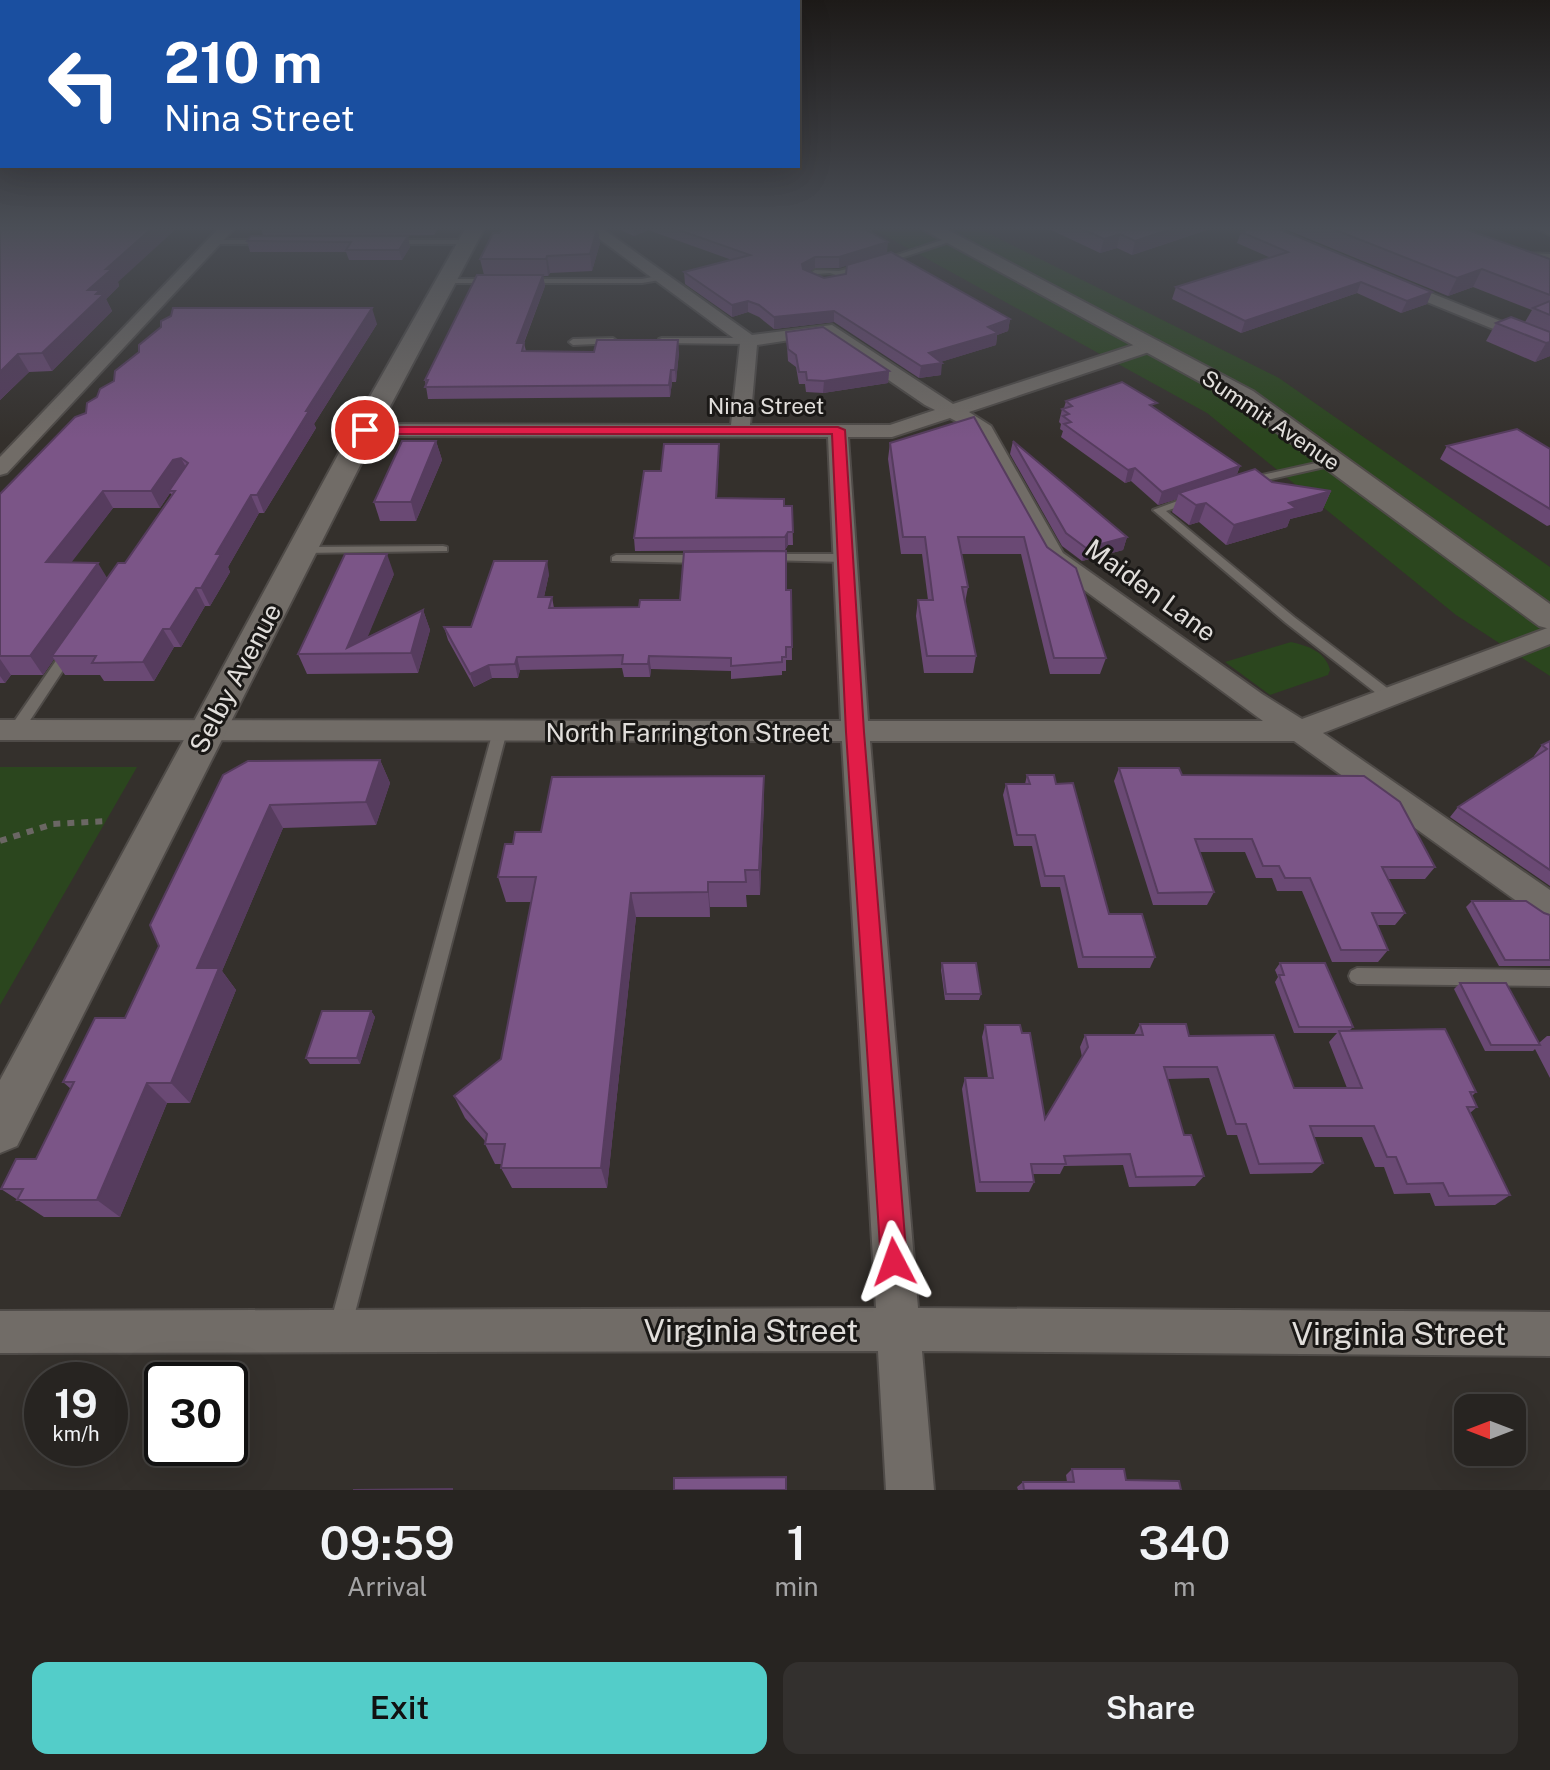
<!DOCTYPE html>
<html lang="en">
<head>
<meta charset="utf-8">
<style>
  body { margin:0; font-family:"Public Sans",sans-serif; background:#33302e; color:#f1f3f6; height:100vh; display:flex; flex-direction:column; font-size:30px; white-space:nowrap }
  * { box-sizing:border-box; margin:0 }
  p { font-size:26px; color:#a4a4a5 }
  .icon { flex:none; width:44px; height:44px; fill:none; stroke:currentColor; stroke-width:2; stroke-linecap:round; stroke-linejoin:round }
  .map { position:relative; height:1490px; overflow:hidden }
  .panel { display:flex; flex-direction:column; background:#272421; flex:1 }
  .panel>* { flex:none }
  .hud { position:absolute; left:0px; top:0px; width:800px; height:168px; box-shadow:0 8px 32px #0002,0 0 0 2px #43413f; background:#1a4fa0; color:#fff; overflow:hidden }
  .needle { width:52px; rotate:270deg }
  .tools { position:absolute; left:1454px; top:1394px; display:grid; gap:16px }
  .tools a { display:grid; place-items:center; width:72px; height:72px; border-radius:16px; background:#272421; box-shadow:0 8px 32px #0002,0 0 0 2px #43413f; font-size:40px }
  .speed { position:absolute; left:24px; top:1362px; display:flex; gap:16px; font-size:40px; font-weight:700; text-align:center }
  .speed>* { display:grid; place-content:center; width:104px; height:104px; border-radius:50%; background:#272421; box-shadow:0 8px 32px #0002,0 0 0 2px #43413f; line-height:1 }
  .speed small { font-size:20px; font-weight:400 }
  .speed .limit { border:4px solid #111; border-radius:12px; background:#fff; color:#111 }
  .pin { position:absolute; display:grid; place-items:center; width:68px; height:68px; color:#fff; margin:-34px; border:4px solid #fff; border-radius:50%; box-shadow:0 2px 8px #0007 }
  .me { position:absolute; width:88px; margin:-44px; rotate:356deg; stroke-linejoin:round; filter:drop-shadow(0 0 6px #0008) }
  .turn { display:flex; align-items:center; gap:28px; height:168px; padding:0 32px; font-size:36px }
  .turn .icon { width:104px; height:104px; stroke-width:2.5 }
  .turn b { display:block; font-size:56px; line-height:68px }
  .eta { display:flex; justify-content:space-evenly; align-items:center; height:136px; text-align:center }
  .eta b { font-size:48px; font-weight:600; line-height:56px }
  .button { display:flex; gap:16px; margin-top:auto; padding:16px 32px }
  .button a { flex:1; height:92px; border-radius:16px; background:#53cdc9; color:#111; font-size:32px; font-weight:600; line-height:92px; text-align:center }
  .button a+a { background:#33302e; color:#f1f3f6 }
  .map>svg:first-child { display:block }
  .green { fill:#2b461e }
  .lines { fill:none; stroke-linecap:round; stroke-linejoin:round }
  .service-casing { stroke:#4f4b48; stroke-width:4 }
  .minor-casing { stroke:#4f4b48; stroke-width:4 }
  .tertiary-casing { stroke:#4f4b48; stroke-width:4 }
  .path { stroke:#6b6764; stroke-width:6; stroke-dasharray:7 7; stroke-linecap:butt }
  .service { fill:#716c67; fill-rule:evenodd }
  .minor { fill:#716c67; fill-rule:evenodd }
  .tertiary { fill:#716c67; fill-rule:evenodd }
  .wall { fill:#6a4974; fill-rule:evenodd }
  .shaded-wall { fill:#563c5e }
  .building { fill:#7b5587; stroke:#563c5e; stroke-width:2 }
  .route { fill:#e11d48; stroke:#92132f; stroke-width:2 }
  .labels { text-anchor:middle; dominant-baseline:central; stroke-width:6; stroke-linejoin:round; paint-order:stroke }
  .far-street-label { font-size:22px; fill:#e1dedb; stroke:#1a1816 }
  .street-label { font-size:26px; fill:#e1dedb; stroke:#1a1816 }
  .near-street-label { font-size:32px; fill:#e1dedb; stroke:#1a1816 }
</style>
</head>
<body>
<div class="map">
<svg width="1550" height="1490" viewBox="0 0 1550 1490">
  <rect width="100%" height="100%" fill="#34302c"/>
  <g class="green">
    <path d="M873 229H980L1279 378 1550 567V676L1456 615 1207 413Z"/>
    <path d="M1291 642C1308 646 1325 651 1330 670L1328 675 1270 695 1225 662Z"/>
    <path d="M0 767H137L0 1005Z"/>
  </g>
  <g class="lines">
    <g class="service-casing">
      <g id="service">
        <path d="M948 238 955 240 886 263 879 261Z"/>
        <path d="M216 240H264L268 242 264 244H213V240Z"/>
        <path d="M392 240H468L472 242 468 244H389V240Z"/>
        <path d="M1523 253 1550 254V258L1520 257V253Z"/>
        <path d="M863 265H866V269L843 274 846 281C831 289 818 288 804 278L815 270 839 271ZM830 273 836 275 837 280 824 282 813 277 817 274Z"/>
        <path d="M662 275 666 277 665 279 642 283H525L521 281 525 279H642Z"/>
        <path d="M445 279H492L496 281 492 283H442L441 281Z"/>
        <path d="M613 338 617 341 616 343 573 345 569 342 573 339Z"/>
        <path d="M662 338H749L753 341 749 344 659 343V339Z"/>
        <path d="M1334 459 1338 460V464L1249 484 1244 481 1249 478Z"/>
        <path d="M1191 496 1196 499 1195 501 1166 511 1294 617 1395 694 1397 697 1395 700H1385L1286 623 1153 510Z"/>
        <path d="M443 546 447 547V551L302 553 296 550 302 547Z"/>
        <path d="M770 554H845L851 558 845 562 766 560V556Z"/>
        <path d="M616 555H701L707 559 701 563 612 561V557Z"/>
        <path d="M69 648 75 652 21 734H11L9 730 11 726 64 649Z"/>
        <path d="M500 726 507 731 351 1328 348 1336 340 1339 332 1336 329 1328 493 731Z"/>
        <path d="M1357 968 1550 970V986L1357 984 1351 981 1349 976 1351 971Z"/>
      </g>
    </g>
    <g class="minor-casing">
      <g id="minor">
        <path d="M218 229H234L7 473 0 475V457Z"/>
        <path d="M586 229H603L752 335 832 325 953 404 1146 341H1158L1161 345 1158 349 969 412 991 426 1063 553 1262 694 1302 719 1550 627V644L1323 733 1550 890V920L1539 917 1294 741H870L918 1308 1550 1312V1356L922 1351 934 1490H886L878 1351 0 1353V1311L876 1308 842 741 0 740V720L841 721 828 437 365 436 355 430 365 424 731 425 740 343ZM823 335 925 405 935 410 890 425H750L757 345ZM950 418 973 430 1046 562 1263 721H868L848 437H892Z"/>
        <path d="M1538 229H1550V235Z"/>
        <path d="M1396 279 1550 341V352L1390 287V281Z"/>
      </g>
    </g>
    <g class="tertiary-casing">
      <g id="tertiary">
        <path d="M465 229H484L385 416 17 1146 0 1153V1080L359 416Z"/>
        <path d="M922 229H946L1253 391 1550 604V629L1539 626 1235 401Z"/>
      </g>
    </g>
    <path class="path" d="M0 841 53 824 109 821"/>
    <use href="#service" class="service"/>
    <use href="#minor" class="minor"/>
    <use href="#tertiary" class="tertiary"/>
  </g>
  <g class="wall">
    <path d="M0 229 118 282 119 286 106 299 112 311 52 371 29 372 0 400Z"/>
    <path d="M261 229H438L434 235 314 236 410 247 402 260H349L346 252H250L247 241 263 236Z"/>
    <path d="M618 229H872L871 233 887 253 1010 319 1008 331 997 335 996 345 940 362 941 375 919 378 834 322 774 329 759 317 748 312 732 317 685 284 684 272 732 260 648 230 634 236ZM847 265 846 274 824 278 808 272 815 268H839Z"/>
    <path d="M1049 229H1210L1132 255 1117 248 1100 253Z"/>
    <path d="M1285 229H1465L1550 259V356L1535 362 1486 341 1496 323 1525 322 1532 310 1473 287 1448 296Z"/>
    <path d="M1241 232 1427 304 1401 313 1357 293 1241 333 1172 299 1176 287 1271 258 1237 243Z"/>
    <path d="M600 243 592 271 550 273 548 276H543L545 286 524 343 526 351 679 352 676 382H672L670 397 428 399 425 380 484 275 480 259Z"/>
    <path d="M377 324 314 424 316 428 264 513H259L228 567 230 572 210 606H205L181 647H174L154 681H104L100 675H65L54 659 43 675H11L5 683H0V494L86 413 97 397 114 381 161 327ZM170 493 172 495 125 563 108 578 71 562 113 508H160Z"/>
    <path d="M786 332 889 371 888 383 823 393 806 392 805 384H799L796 367 788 361Z"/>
    <path d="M1066 401 1155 409 1240 466 1237 474 1272 482 1331 491 1322 511 1290 519 1287 527 1226 545 1199 522 1189 525 1172 512 1177 499 1158 505 1131 481 1125 483 1061 437 1063 431 1060 429 1061 424 1059 422 1062 409 1064 408Z"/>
    <path d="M974 417 1106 658 1100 674H1050L1021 554H961L968 587 965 603 976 656 973 673H924L916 616 918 600H928L922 554H901L888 459 890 443Z"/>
    <path d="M436 441 442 460 416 521H380L374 502Z"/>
    <path d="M1013 441 1127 537 1123 550 1082 561 1062 546 1010 454Z"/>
    <path d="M719 444 717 498 792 506 793 545H788L785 550 635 551 634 538 661 471Z"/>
    <path d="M1447 446 1550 449V525L1547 526 1440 459Z"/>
    <path d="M394 574 367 637 423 610 430 630 418 673 307 674 298 654Z"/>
    <path d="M549 574 544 597H552L554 608 639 607 680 600 791 590 792 660H786V671H782V675L731 679V671L651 669 650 677H624L622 668 520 670 518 678H492L474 687 448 640 444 627H471Z"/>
    <path d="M1550 741V886L1450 817 1458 807 1535 757 1534 756 1542 745Z"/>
    <path d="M380 760 390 783 376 825 283 828 222 971 236 990 190 1103H167L120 1217H44L1 1189 36 1159 71 1089 63 1082 125 1018 159 946 223 775Z"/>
    <path d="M1119 768 1182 775 1435 867 1425 879H1388L1405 913 1395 925H1377L1388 950 1378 962H1332L1302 891H1277L1272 878H1256L1245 852H1199L1214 892 1207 905H1153L1114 781Z"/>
    <path d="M1027 775 1056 784 1109 914 1155 957 1150 968H1078L1060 887H1041L1032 846H1014L1003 795 1006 784H1025Z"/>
    <path d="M764 776V802L760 895H746L747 907H710V917H636L607 1188H512L501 1168 502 1164H495L485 1144V1141L465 1118 454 1096 501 1059 531 902H506L498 877 513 844 541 832Z"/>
    <path d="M1472 901 1550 915V966H1499L1466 907Z"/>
    <path d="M942 963 981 994 979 1000H945L941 970Z"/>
    <path d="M1280 963 1353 1027 1350 1030 1476 1092 1472 1096 1477 1107 1470 1113 1510 1195 1495 1205 1435 1206 1430 1193 1394 1194 1384 1167H1375L1362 1137H1314L1323 1163 1312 1173 1250 1174 1237 1135H1227L1209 1078 1167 1079 1184 1135 1204 1176 1195 1186 1129 1187 1123 1165 1064 1166 1060 1174H1033L1034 1182 1029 1192H976L962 1089 965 1078H988L982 1037 985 1025 1022 1033 1045 1119 1082 1057 1080 1047 1085 1035H1134L1140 1024 1189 1036 1294 1088H1347L1329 1042 1337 1033H1294L1275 982 1278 977 1275 970Z"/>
    <path d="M1460 983 1539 1043 1547 1036H1550V1078L1535 1049 1533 1051H1485L1454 989Z"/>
    <path d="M371 1011 375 1017 360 1064H310L306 1058Z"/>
    <path d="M1072 1469 1126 1480 1181 1490H1018L1017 1487 1023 1482H1067L1066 1475Z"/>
  </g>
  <g class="shaded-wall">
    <path d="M151 229H176L118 282 119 286 106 299 112 311 52 371 42 353 88 290 106 269Z"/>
    <path d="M597 229H598L600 243 592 271 590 254Z"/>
    <path d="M633 229H648V230L634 236Z"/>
    <path d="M1171 229H1210L1132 255 1135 241Z"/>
    <path d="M1120 234 1117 248 1100 253 1104 239Z"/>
    <path d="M408 236 410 247 402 260 399 250Z"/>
    <path d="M888 242 887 253 839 268V257Z"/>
    <path d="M547 256 550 273 548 276 546 259Z"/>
    <path d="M815 257V268L802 276V264Z"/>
    <path d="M1482 269 1473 287 1448 296 1457 278Z"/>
    <path d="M543 275 545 286 519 355 517 343Z"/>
    <path d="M1361 282 1357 293 1241 333 1245 321Z"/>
    <path d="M1432 292 1427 304 1401 313 1407 301Z"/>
    <path d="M748 301V312L732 317V305Z"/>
    <path d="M372 308 377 324 314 424 316 428 264 513 257 495 306 411Z"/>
    <path d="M834 311V322L774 329V317Z"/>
    <path d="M1010 319 1008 331 997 335 996 345 931 365 942 363 941 375 919 378 921 366 929 353Z"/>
    <path d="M678 340 679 352 676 382 675 370Z"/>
    <path d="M1550 342V356L1535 362 1546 343Z"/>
    <path d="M18 354 29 372 0 400V372Z"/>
    <path d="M671 370 672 382 670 397 669 385Z"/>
    <path d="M889 371 888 383 823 393 824 381Z"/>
    <path d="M436 441 442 460 416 521 411 502Z"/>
    <path d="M719 444V456L716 511V498Z"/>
    <path d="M181 458 190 475 169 491 170 493 160 508 151 491 173 460Z"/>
    <path d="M1240 466 1235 479 1179 493 1177 499 1158 505 1162 492Z"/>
    <path d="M1135 468 1131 481 1125 483 1128 470Z"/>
    <path d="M103 491 113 508 58 580 46 562Z"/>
    <path d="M1331 491 1322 511 1290 519 1287 527 1226 545 1234 525 1289 503Z"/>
    <path d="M251 495 259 513 228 567 230 572 210 606 201 588 216 554Z"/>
    <path d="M1206 503 1199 522 1189 525 1196 505Z"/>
    <path d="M788 532V545L785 550V537Z"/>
    <path d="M1127 537 1123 550 1082 561 1086 548Z"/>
    <path d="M387 554 394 574 361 653 347 648Z"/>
    <path d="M547 561 549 574 541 610 538 597Z"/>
    <path d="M98 563 109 581 52 656 54 659 43 675 30 656Z"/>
    <path d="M196 588 205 606 181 647 170 629Z"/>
    <path d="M423 610 430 630 418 673 411 653Z"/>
    <path d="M163 629 174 647 154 681 143 662Z"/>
    <path d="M649 656 651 669 650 677 648 664Z"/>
    <path d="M517 657 520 670 518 678 515 664Z"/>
    <path d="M0 659 11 675 5 683 0 676Z"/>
    <path d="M489 665 492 678 474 687 470 674Z"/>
    <path d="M380 760 390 783 376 825 366 802Z"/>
    <path d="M764 776V802L760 895 759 870Z"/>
    <path d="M270 805 283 828 222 971 236 990 190 1103 171 1083 197 968Z"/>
    <path d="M708 882 710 907V917L708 892Z"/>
    <path d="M631 893 636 917 607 1188 601 1168Z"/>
    <path d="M371 1011 375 1017 360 1064 357 1058Z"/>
    <path d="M147 1083 167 1103 120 1217 97 1200Z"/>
  </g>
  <g class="building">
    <path d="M0 229H151L106 269H112L88 290H100L96 294H104L42 353 18 354 0 372Z"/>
    <path d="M502 229H597L590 254 547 256 546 259H480L493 233H499Z"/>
    <path d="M676 229H865L888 242 839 257H815L802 264 803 269 824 278 846 274 847 265 891 252 1010 319 988 327 998 333 929 353 942 363 921 366 834 311 774 317 759 305 748 301 732 305 684 272 750 255Z"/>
    <path d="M1082 229H1171L1135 241 1120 234 1104 239Z"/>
    <path d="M1250 229H1279L1432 292 1407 301 1361 282 1245 321 1176 287 1288 252 1241 232Z"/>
    <path d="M1333 229H1465L1550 259V295L1482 269 1457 278Z"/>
    <path d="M251 236H408L399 250H346L351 242 247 241Z"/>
    <path d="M477 275H543L517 343H524L522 351 594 352 597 340H678L675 370H671L669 385 425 387 428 380H425Z"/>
    <path d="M1550 301V315L1533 308Z"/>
    <path d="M173 308H372L306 411H309L257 495H251L216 554H221L201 588H196L170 629H163L143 662 92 663 96 656H52L118 563H125L175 491H169L188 463 181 458 173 460 151 491H103L46 562 98 563 30 656H0V494L75 417 86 413 87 403 97 397 100 389 114 381 115 371 139 352V345L161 327V321L171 316Z"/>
    <path d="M1511 317 1550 332V342L1546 343 1496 323Z"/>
    <path d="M823 327 889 371 824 381 807 380 806 372H799L796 355 788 349 786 332Z"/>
    <path d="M1122 382 1157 403 1150 405 1240 466 1162 492 1135 468 1128 470 1064 424 1071 422 1063 416 1069 414 1062 409 1072 406 1066 401Z"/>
    <path d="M974 417 1047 547 1076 568 1106 658H1054L1024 537H958L968 587H962L976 656H927L918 600H933L925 537H903L890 443Z"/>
    <path d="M1517 429 1550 449V509L1447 446Z"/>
    <path d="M402 441H436L411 502H374Z"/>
    <path d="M1013 441 1127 537 1086 548 1066 533Z"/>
    <path d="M664 444H719L716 498 784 499V506H792L793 532H788L785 537 634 538 644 471H661Z"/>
    <path d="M1255 469 1272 482 1331 491 1289 503 1296 508 1234 525 1206 503 1196 505 1179 493Z"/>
    <path d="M786 551V590H791L792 647H786V657H782V662L731 666V658L649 656 648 664H622L623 655 517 657 515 664 489 665 470 674 444 627H471L494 561H547L538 597H552L549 608 639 607 640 600H680L684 552Z"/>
    <path d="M345 554H387L347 648 423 610 411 653 298 654Z"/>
    <path d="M1550 741V870L1458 807 1547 749 1542 745Z"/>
    <path d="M380 760 366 802 270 805 197 968H219L171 1083H147L97 1200H17L23 1189H1L16 1159H36L74 1082H63L95 1018H125L159 946 150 925 223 775 248 761Z"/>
    <path d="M1119 768H1179L1182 775 1364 776 1400 802 1435 867H1382L1405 913H1372L1388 950H1341L1310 878H1285L1279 866H1263L1252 839H1195L1214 892 1158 893Z"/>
    <path d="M1027 775H1054L1056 784 1073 783 1109 914H1142L1155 957H1083L1064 876H1045L1035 835H1017L1006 784H1030Z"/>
    <path d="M764 776 759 870H745L746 882H708V892L631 893 601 1168H501L505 1144H485L487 1134 454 1096 501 1059 536 877H498L505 844H513L515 832H541L552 777Z"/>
    <path d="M1472 901H1526L1544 913 1550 915V960H1505Z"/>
    <path d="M942 963H976L981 994H946Z"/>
    <path d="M1280 963H1325L1353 1027H1299L1279 975H1284Z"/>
    <path d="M1460 983H1506L1540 1045H1491Z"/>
    <path d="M322 1011H371L357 1058H306Z"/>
    <path d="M1140 1024H1186L1189 1036 1274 1035 1294 1088H1362L1339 1031 1445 1029 1476 1092H1470L1477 1107H1467L1510 1195 1449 1196 1443 1183 1407 1184 1396 1157H1387L1374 1126H1310L1323 1163 1259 1164 1246 1124H1236L1217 1067H1164L1184 1135H1191L1204 1176 1136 1177 1130 1154 1064 1156 1066 1164H1031L1034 1182H980L965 1078H993L985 1025H1020L1022 1033H1030L1045 1119 1088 1047 1085 1035H1143Z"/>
    <path d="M1072 1469H1124L1126 1480 1179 1481 1181 1490H1024L1023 1482H1074Z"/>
    <path d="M786 1477V1490H674V1478Z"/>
    <path d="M452 1489V1490H353Z"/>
  </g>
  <linearGradient id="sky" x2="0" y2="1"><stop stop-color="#1d1a18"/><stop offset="0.52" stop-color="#4a4e56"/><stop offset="1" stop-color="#4a4e56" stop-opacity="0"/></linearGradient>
  <rect width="1550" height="438" fill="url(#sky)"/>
  <path class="route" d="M361 427H838L845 430 864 732 907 1262 903 1271 894 1275 885 1271 881 1262 846 732 832 434H365L359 430Z"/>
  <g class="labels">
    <g class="far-street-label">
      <text x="766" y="406">Nina Street</text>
      <text transform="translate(1271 420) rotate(34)">Summit Avenue</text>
    </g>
    <g class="street-label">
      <text transform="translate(1151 590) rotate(36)">Maiden Lane</text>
      <text transform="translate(235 678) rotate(-62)">Selby Avenue</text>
      <text x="688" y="732">North Farrington Street</text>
    </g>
    <g class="near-street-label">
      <text x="751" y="1330">Virginia Street</text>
      <text x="1399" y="1333">Virginia Street</text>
    </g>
  </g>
</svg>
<div class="tools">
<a><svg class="needle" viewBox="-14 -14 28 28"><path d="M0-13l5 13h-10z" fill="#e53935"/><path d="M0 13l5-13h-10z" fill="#a4a4a5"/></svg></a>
</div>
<div class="speed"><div>19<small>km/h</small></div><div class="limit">30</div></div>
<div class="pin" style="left:365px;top:430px;background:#d93025"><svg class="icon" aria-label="arrive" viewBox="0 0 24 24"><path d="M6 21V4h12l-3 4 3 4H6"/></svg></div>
<svg class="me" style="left:894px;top:1262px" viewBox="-20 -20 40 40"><path d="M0-17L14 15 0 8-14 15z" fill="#e11d48" stroke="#fff" stroke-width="4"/></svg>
<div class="hud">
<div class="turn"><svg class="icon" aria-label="left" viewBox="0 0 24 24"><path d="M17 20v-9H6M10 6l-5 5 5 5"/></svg><div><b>210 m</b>Nina Street</div></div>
</div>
</div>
<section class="panel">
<div class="eta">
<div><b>09:59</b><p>Arrival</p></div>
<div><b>1</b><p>min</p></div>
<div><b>340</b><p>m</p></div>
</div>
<div class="button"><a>Exit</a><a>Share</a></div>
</section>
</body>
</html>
